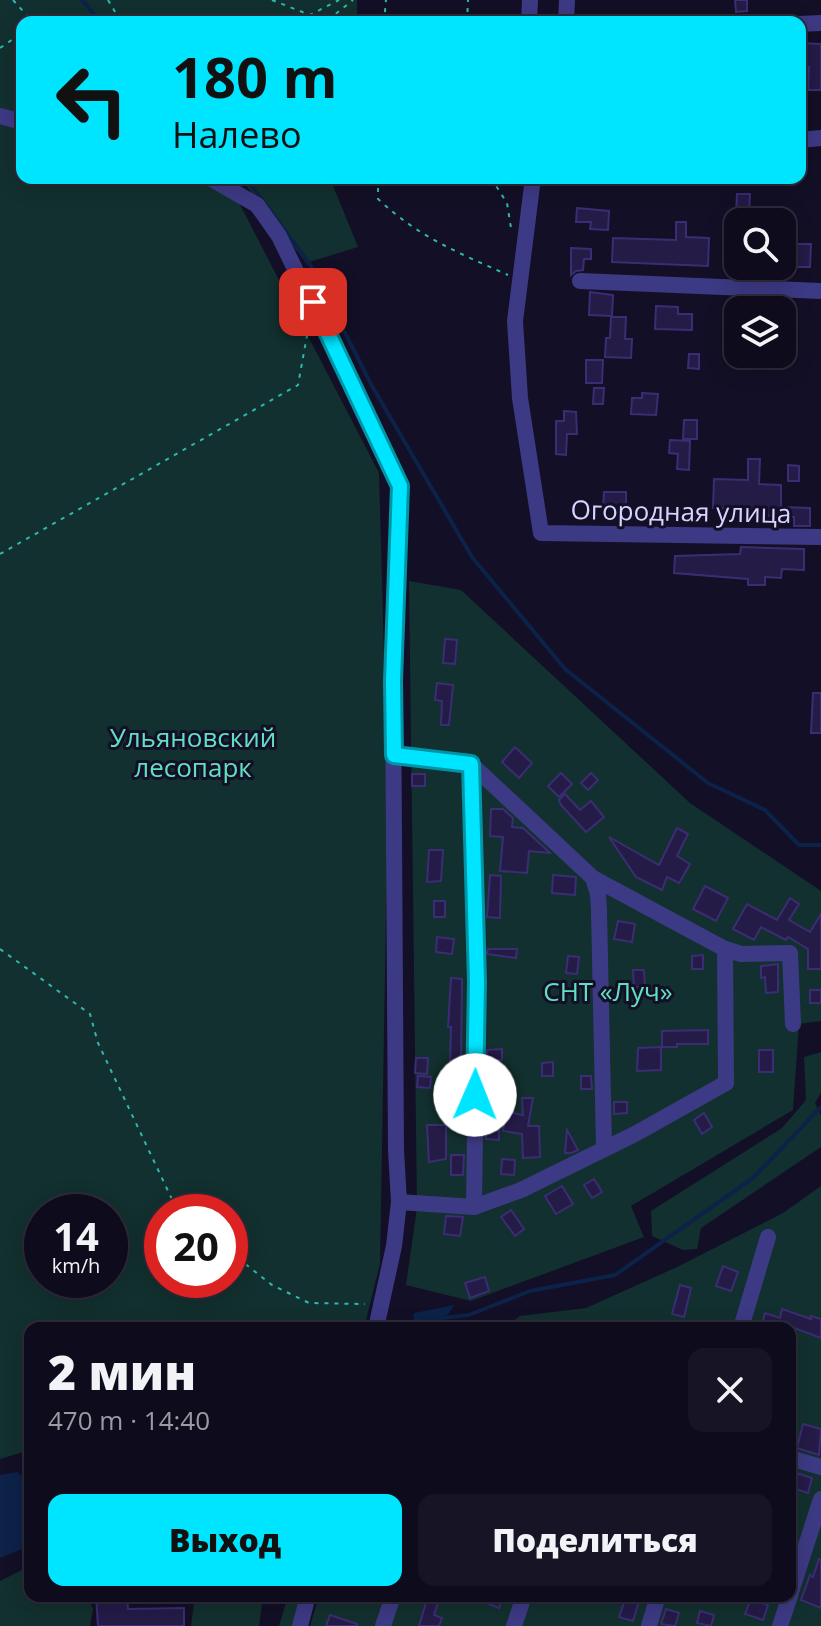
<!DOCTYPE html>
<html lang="ru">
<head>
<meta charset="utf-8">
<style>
  body { margin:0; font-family:"Open Sans",sans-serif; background:#171425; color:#f1f3f6; height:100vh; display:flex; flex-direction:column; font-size:30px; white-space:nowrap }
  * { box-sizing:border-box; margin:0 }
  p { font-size:26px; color:#9b9ba3 }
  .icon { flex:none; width:44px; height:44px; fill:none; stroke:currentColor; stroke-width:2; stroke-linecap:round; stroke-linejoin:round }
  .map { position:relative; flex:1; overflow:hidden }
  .sheet { position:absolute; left:24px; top:1322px; width:772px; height:280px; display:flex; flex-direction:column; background:#0e0b1c; border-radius:16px; box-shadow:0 4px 20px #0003,0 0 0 2px #2e2b3b }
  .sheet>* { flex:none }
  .top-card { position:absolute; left:16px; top:16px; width:790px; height:168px; border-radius:16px; box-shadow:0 4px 20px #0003,0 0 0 2px #2e2b3b; background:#00e5ff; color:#111; overflow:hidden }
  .buttons { position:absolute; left:724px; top:208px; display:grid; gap:16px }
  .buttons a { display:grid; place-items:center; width:72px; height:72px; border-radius:16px; background:#0e0b1c; box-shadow:0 4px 20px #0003,0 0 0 2px #2e2b3b; font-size:40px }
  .speed { position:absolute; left:24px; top:1194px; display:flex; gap:16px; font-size:40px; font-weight:700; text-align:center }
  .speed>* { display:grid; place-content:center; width:104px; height:104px; border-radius:50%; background:#0e0b1c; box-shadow:0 4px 20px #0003,0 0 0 2px #2e2b3b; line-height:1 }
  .speed small { font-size:20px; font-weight:400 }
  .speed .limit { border:12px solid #d22; background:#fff; color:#111 }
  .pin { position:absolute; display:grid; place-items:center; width:68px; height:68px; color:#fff; margin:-34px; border-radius:16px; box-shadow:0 4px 12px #0006 }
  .me { position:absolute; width:88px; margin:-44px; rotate:1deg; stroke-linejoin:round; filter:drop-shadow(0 0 6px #0008) }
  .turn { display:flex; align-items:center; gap:28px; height:168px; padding:0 24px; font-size:36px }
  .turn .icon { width:104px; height:104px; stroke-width:2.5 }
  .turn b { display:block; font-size:56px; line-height:68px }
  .round { display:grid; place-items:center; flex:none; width:84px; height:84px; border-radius:16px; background:#171425 }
  .summary { display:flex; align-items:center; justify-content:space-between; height:136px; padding:0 24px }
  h1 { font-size:48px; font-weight:800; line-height:60px }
  .primary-button { display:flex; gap:16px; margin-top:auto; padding:16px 24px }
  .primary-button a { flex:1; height:92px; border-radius:16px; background:#00e5ff; color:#111; font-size:32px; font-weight:800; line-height:92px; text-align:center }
  .primary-button a+a { background:#171425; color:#f1f3f6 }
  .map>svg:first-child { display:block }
  .green { fill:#12302f; fill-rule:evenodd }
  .water { fill:#0c2248 }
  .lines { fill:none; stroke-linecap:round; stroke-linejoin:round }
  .stream { stroke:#0c2248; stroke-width:4 }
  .building { fill:#241b47; stroke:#3b2d73; stroke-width:2 }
  .path { stroke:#2fb8b0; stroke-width:2; stroke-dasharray:4 6; stroke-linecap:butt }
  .minor { stroke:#3d3a85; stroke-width:16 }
  .route-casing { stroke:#0095a6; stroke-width:20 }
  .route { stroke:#00e5ff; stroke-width:14 }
  .labels { text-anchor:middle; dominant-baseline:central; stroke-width:6; stroke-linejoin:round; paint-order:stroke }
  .street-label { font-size:26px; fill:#d9d4ff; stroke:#130f26 }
  .park-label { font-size:26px; fill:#5fe0c0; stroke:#130f26 }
</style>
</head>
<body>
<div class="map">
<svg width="821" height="1626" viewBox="0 0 821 1626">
  <rect width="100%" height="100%" fill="#130f26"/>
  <g class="green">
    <path d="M0 0H357V22H22V178H240L235 195 379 473 388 800 380 1264 364 1328H30V1450L0 1459ZM42 1212H110V1280H42ZM162 1212H230V1280H162Z"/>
    <path d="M247 178H330L358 247 306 263 245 184Z"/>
    <path d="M409 581 461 590 690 803 821 891V1021L799 1024 793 1110 631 1206 644 1237 471 1301 406 1285 417 1208Z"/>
    <path d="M821 1052V1093L815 1103 821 1115V1147L701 1228 697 1249 683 1250 652 1236 651 1211 782 1128 806 1100 804 1057Z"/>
    <path d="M821 1186V1626H310L319 1596H790V1328H504L520 1316 586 1308 677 1267 783 1213Z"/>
    <path d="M30 1566V1596H87L93 1609 90 1626H0V1581Z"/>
    <path d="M195 1596H263L259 1626H191Z"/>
    <path d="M288 1596H300L292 1626H279Z"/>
  </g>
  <g class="water">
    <path d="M454 1305C443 1324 435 1328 413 1328L414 1313Z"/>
    <path d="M17 1472 30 1482V1546L0 1558V1475Z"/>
  </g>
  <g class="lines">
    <g class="stream">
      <path d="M82 0 101 22"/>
      <path d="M246 178 311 266 372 386 472 557 565 669 708 783 765 810 799 845H821"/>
      <path d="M442 1318 469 1315 530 1291 615 1275 753 1178 821 1107"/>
    </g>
  </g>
  <g class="building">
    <path d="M735 0H747V11L736 12Z"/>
    <path d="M800 43 821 44V90H808L809 67H800Z"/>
    <path d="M737 194H750L749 214 736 213Z"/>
    <path d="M577 208 609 211 608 230 590 229 591 222H576Z"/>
    <path d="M676 222H686V237L709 238 708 266 612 262 613 238 676 240Z"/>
    <path d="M789 244H811L810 267H788Z"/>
    <path d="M571 248 591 249V259H584L583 270 576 271 571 275Z"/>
    <path d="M590 292 613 295 612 316 589 315Z"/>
    <path d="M656 306 678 307V314H692V330L655 329Z"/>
    <path d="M611 317H626L625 339H632L631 358 605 357 606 338H610Z"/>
    <path d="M689 354H699V369L688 368Z"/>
    <path d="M586 360H603L602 383H586Z"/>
    <path d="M594 388H604L603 404H593Z"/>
    <path d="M642 393 658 394 656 415 631 414 632 398H642Z"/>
    <path d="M564 411 576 412 577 434H567L566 455 556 454V421H564Z"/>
    <path d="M684 420H697V439H683Z"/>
    <path d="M670 440 690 441 689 470 677 469 678 454 669 453Z"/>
    <path d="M748 459H760L759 484 781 485V507L810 508V526H794V517L756 515V509L713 508 714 479 748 480Z"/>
    <path d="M788 465 799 466V481H788Z"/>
    <path d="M604 492H626V509L603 508Z"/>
    <path d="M741 547 804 549V570L782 569 781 578 765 577V585H748V579L674 573 675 556 740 554Z"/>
    <path d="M445 639 457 640 455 664 443 663Z"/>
    <path d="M437 683 453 685 449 725H441L442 701 435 700Z"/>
    <path d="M813 693H821V733H811Z"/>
    <path d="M515 747 532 763 519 778 502 762Z"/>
    <path d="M561 773 572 784 559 797 548 786Z"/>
    <path d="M591 773 598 780 588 790 581 783Z"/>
    <rect x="412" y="774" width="13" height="12"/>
    <path d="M565 794 580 810 591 801 604 817 586 832 561 805 559 800Z"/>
    <path d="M491 809H503L513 818 512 827 523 828 550 853 529 851 527 873 500 871 503 837 490 836Z"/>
    <path d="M677 828 688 834 677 856 690 864 679 883 667 877 662 890 636 877 609 837 659 865Z"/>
    <path d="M429 850H443L441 881 427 882Z"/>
    <path d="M490 875 501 876 500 918 487 917Z"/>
    <path d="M553 875 576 877 575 895 552 893Z"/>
    <path d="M705 886 728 898 716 921 693 909Z"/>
    <path d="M790 898 799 904 789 920 810 932 821 914V969H808V949L788 937 786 940 761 927 754 940 733 929 747 904 777 920Z"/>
    <rect x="434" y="901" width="11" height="16"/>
    <path d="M618 921 635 924 632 942 614 939Z"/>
    <path d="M437 937 454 939 452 954 436 952Z"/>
    <path d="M488 949H517L516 958 487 954Z"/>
    <path d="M703 955V969H692V956Z"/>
    <path d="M568 956 579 957 577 974 566 973Z"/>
    <path d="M778 964V992L766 993 765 977 761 978V966Z"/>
    <path d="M633 970H644L645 987H634Z"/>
    <path d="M451 978 462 979 461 1063 450 1062 451 1027H448Z"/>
    <rect x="810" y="990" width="11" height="13"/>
    <path d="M708 1030V1044H677V1047H662V1031Z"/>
    <path d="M661 1047V1070L637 1071 638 1048Z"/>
    <path d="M502 1049V1060L487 1061V1050Z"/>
    <rect x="759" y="1050" width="14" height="22"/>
    <path d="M416 1058H428L427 1074 415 1073Z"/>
    <path d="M553 1062V1076H542V1063Z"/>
    <path d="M418 1076 431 1077 430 1088 417 1087Z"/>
    <path d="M581 1076H591L592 1089H581Z"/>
    <path d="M522 1098H533L528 1126H539L540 1157 523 1158 522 1134 503 1131 506 1112 523 1115Z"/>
    <path d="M614 1102H627V1113L614 1114Z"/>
    <path d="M704 1113 712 1127 702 1134 694 1120Z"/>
    <path d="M427 1125H446V1159L429 1162Z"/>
    <path d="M486 1130H499V1140L486 1139Z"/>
    <path d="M567 1130 578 1150 571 1153H565Z"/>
    <path d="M451 1155H464L463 1175H451Z"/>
    <path d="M502 1159 515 1160 514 1175 501 1174Z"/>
    <path d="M594 1179 602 1192 592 1198 584 1185Z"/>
    <path d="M562 1186 573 1204 556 1214 545 1196Z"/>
    <path d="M511 1210 524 1229 515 1236 501 1217Z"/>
    <path d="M446 1216 463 1217 460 1236 444 1234Z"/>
    <path d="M723 1266 738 1272 731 1291 716 1286Z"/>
    <path d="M485 1277 489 1291 470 1298 465 1283Z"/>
    <path d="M680 1285 691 1288 684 1317 672 1314Z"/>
    <path d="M782 1309 811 1319V1316L821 1319V1338L784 1324 783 1328H761L765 1313 780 1318Z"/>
    <path d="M803 1424 821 1429 819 1455 797 1448Z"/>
    <path d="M793 1472 812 1478 808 1493 790 1487Z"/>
    <path d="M819 1559 821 1560V1608L801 1600 810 1575 813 1577Z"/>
    <path d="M96 1596H127L128 1609 184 1608V1626H98Z"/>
    <path d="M428 1596H440L434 1615 442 1618 439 1626H419Z"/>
    <path d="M468 1596H503L499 1608Z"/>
    <path d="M626 1597 639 1601 633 1621 619 1617Z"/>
    <path d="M751 1599 768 1605 763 1620 745 1614Z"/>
    <path d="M666 1609 679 1613 675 1626 661 1624Z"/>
    <path d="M700 1611 714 1615 711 1626 697 1623Z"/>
    <path d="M330 1615 357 1624V1626H326Z"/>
  </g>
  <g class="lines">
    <g class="path">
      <path d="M13 0 30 19 59 22"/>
      <path d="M108 0 121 22"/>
      <path d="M272 0 310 15 339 0"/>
      <path d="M331 22 333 16 353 0"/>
      <path d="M384 22 386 0"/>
      <path d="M467 22 468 0"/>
      <path d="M0 48 22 33"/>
      <path d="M378 178V199C420 238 457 252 508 275"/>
      <path d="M491 178 507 203 511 228"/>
      <path d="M0 554 298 385 308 330"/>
      <path d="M0 949 90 1014 98 1043 178 1212"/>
      <path d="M230 1252 272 1285 309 1303 365 1304"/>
    </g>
    <g class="minor">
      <path d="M529 22 530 0"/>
      <path d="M566 22 567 0"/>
      <path d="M569 22H672"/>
      <path d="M800 24 821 23"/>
      <path d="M0 116 22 122"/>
      <path d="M800 140 821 138"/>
      <path d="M210 178 257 205 279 236 400 486 393 681 396 1150 399 1202 394 1246 376 1328"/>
      <path d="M533 178 515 321 520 398 541 533 821 537"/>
      <path d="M580 281 821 291"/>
      <path d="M394 755 471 764 593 878 725 949 726 1083 635 1134 521 1190 474 1207 399 1202"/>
      <path d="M471 764 477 982 474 1207"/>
      <path d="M593 878 598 894 599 911 604 1147"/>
      <path d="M725 949 741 954 790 953 793 1024"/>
      <path d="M741 1328 768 1237"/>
      <path d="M790 1458 821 1467"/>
      <path d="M790 1595 821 1499"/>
      <path d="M300 1626 308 1596"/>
      <path d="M383 1626 393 1596"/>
      <path d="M514 1626 524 1596"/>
      <path d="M649 1626 658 1596"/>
      <path d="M780 1626 790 1596"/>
    </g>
  </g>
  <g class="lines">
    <g class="route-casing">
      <path id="route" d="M313 302 400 486 393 681 394 755 471 764 477 982 475 1095"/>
    </g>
    <use href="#route" class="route"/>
  </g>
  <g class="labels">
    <g class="street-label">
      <text transform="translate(681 511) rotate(1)">Огородная улица</text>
    </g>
    <g class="park-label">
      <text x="193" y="737">Ульяновский<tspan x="193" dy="30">лесопарк</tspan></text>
      <text x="608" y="991">СНТ «Луч»</text>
    </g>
  </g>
</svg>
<div class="buttons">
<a><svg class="icon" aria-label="search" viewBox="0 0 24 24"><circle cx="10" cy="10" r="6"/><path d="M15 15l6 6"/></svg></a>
<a><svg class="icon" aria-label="layers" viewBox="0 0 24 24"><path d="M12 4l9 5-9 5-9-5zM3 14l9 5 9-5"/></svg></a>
</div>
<div class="speed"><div>14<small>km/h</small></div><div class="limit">20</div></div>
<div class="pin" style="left:313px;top:302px;background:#d93025"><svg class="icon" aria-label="arrive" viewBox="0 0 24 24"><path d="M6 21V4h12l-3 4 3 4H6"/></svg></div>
<svg class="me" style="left:475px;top:1095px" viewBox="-20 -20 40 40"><circle r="19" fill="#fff"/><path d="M0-13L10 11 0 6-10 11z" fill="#00e5ff"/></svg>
<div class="top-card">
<div class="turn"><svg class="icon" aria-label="left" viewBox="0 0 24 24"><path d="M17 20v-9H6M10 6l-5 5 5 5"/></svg><div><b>180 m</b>Налево</div></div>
</div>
<section class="sheet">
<div class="summary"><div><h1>2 мин</h1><p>470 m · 14:40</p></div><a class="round"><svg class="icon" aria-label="close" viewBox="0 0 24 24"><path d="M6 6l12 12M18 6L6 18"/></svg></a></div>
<div class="primary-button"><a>Выход</a><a>Поделиться</a></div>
</section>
</div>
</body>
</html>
